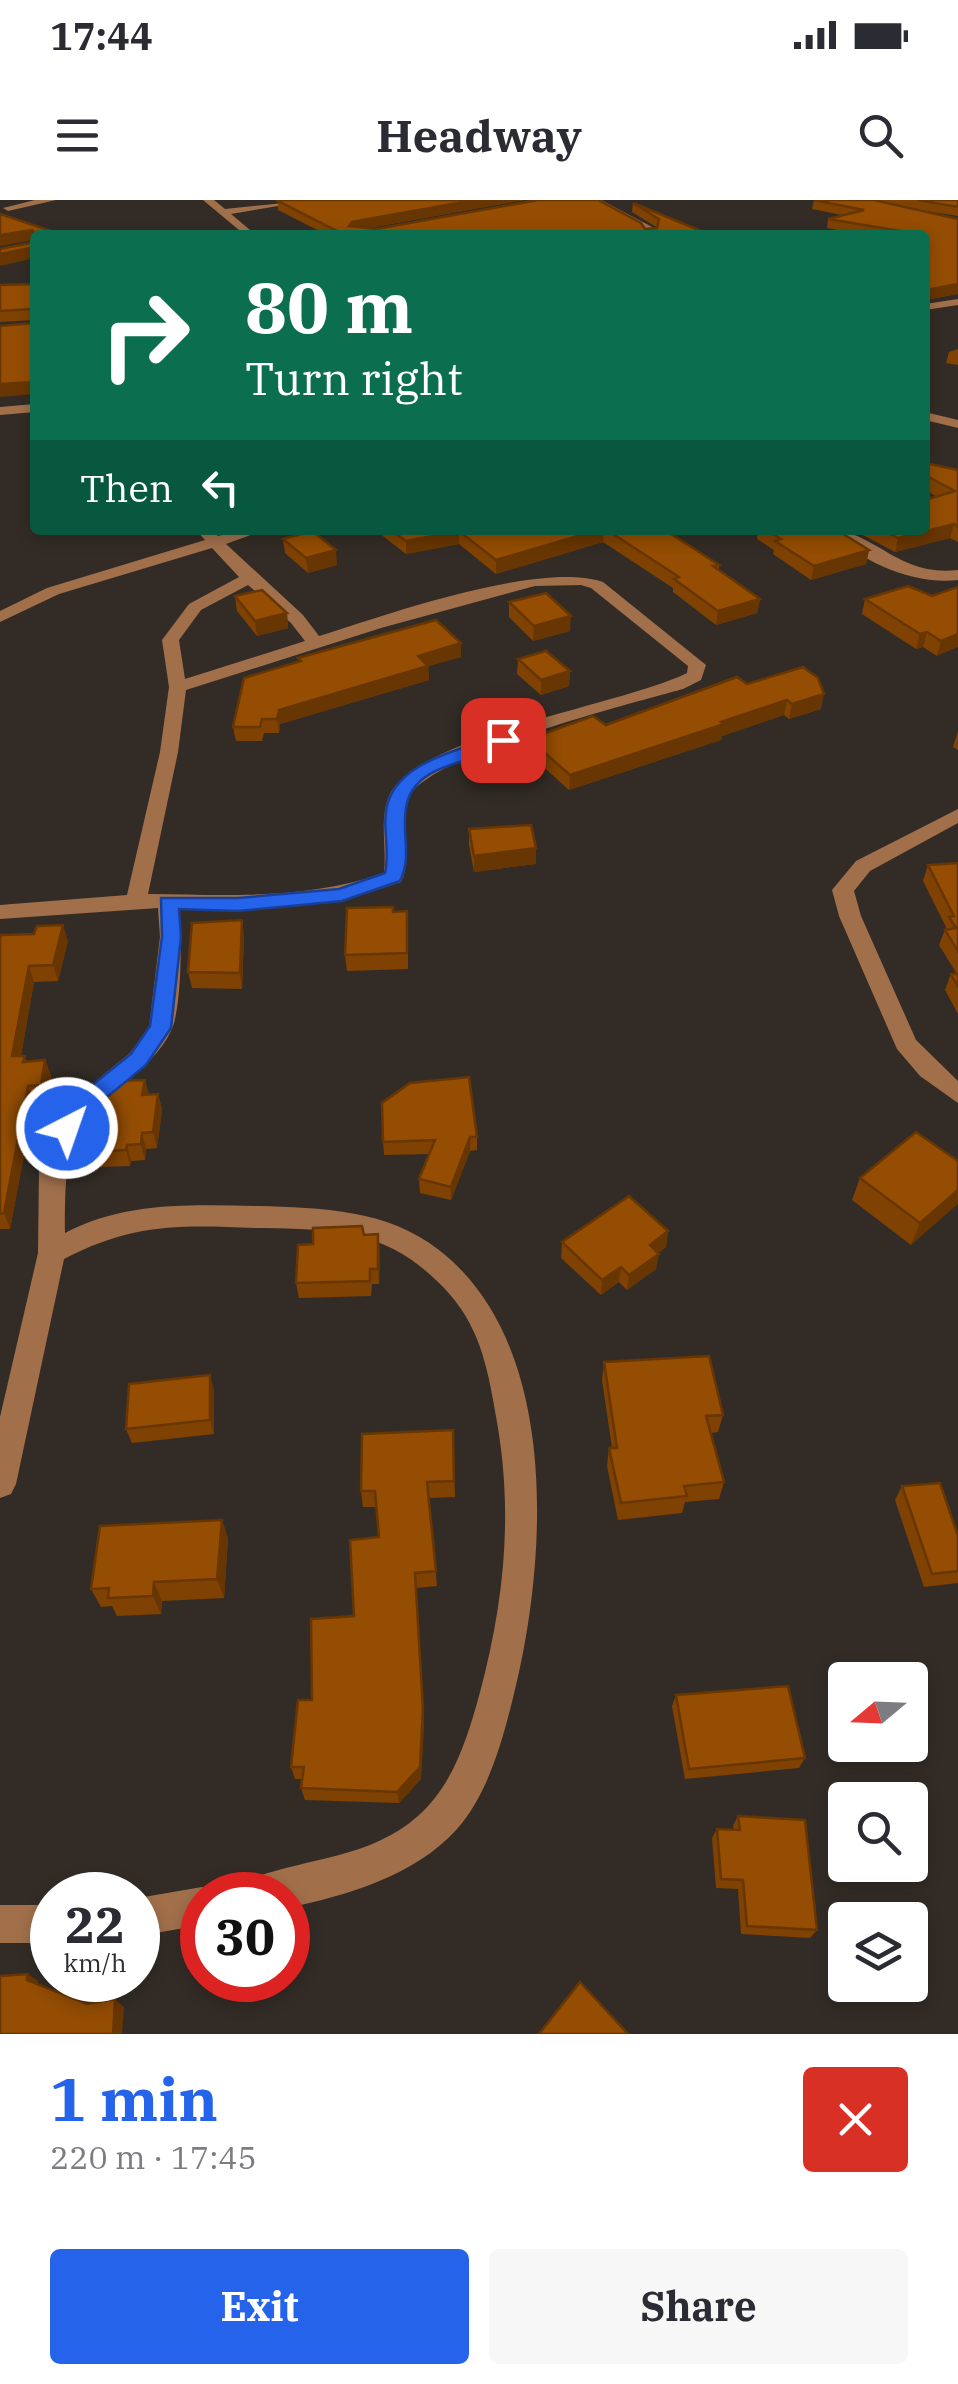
<!DOCTYPE html>
<html lang="en">
<head>
<meta charset="utf-8">
<style>
  body { margin:0; font-family:"IBM Plex Serif",serif; background:#f7f7f7; color:#2b2b33; height:100vh; display:flex; flex-direction:column; font-size:38px; white-space:nowrap }
  * { box-sizing:border-box; margin:0 }
  p { font-size:32px; color:#7c7c81 }
  .icon { flex:none; width:55px; height:55px; fill:none; stroke:currentColor; stroke-width:2; stroke-linecap:round; stroke-linejoin:round }
  .map { position:relative; height:1834px; overflow:hidden }
  .sheet { display:flex; flex-direction:column; background:#fff; flex:1 }
  .sheet>* { flex:none }
  .top-card { position:absolute; left:30px; top:30px; width:900px; height:305px; border-radius:10px; box-shadow:0 5px 15px #0003; background:#0b6e4f; color:#fff; overflow:hidden }
  .needle { width:65px; rotate:251deg }
  .controls { position:absolute; left:828px; top:1462px; display:grid; gap:20px }
  .controls a { display:grid; place-items:center; width:100px; height:100px; border-radius:10px; background:#fff; box-shadow:0 5px 15px #0003; font-size:50px }
  .speed { position:absolute; left:30px; top:1672px; display:flex; gap:20px; font-size:50px; font-weight:700; text-align:center }
  .speed>* { display:grid; place-content:center; width:130px; height:130px; border-radius:50%; background:#fff; box-shadow:0 5px 15px #0003; line-height:1 }
  .speed small { font-size:25px; font-weight:400 }
  .speed .limit { border:15px solid #d22; background:#fff; color:#111 }
  .pin { position:absolute; display:grid; place-items:center; width:85px; height:85px; color:#fff; margin:-42px; border-radius:20px; box-shadow:0 5px 15px #0006 }
  .me { position:absolute; width:110px; margin:-55px; rotate:41deg; stroke-linejoin:round; filter:drop-shadow(0 0 8px #0008) }
  .turn { display:flex; align-items:center; gap:35px; height:210px; padding:0 50px; font-size:45px }
  .turn .icon { width:130px; height:130px; stroke-width:2.5 }
  .turn b { display:block; font-size:70px; line-height:85px }
  .then { display:flex; align-items:center; height:95px; padding:0 50px; background:#0003; gap:20px; font-size:38px }
  .round { display:grid; place-items:center; flex:none; width:105px; height:105px; border-radius:10px; background:#f7f7f7 }
  .overview { display:flex; align-items:center; justify-content:space-between; height:170px; padding:0 50px }
  h1 { font-size:60px; font-weight:700; line-height:75px; color:#2563eb }
  .action { display:flex; gap:20px; margin-top:auto; padding:20px 50px }
  .action a { flex:1; height:115px; border-radius:10px; background:#2563eb; color:#fff; font-size:40px; font-weight:700; line-height:115px; text-align:center }
  .action a+a { background:#f7f7f7; color:#2b2b33 }
  .status { display:flex; justify-content:space-between; align-items:center; height:70px; padding:0 50px; background:#fff; direction:ltr }
  .status svg { height:28px; fill:currentColor }
  header { display:flex; justify-content:space-between; align-items:center; height:130px; padding:0 50px; background:#fff; font-size:45px; font-weight:700 }
  .map>svg:first-child { display:block }
  .lines { fill:none; stroke-linecap:round; stroke-linejoin:round }
  .minor { fill:#a1704b; fill-rule:evenodd }
  .wall { fill:#7f4203 }
  .shaded-wall { fill:#683602 }
  .building { fill:#944d03; stroke:#683602; stroke-width:2.5 }
  .route { fill:#2563eb; stroke:#184099; stroke-width:2.5 }
</style>
</head>
<body>
<div class="status"><b>17:44</b><svg viewBox="0 0 49 12"><path d="M0 12V9h3v3zM5 12V6h3v6zM10 12V3h3v9zM15 12V0h3v12zM26 1h20v11H26zM47 4h2v5h-2z"/></svg></div>
<header><svg class="icon" aria-label="menu" viewBox="0 0 24 24"><path d="M4 6h16M4 12h16M4 18h16"/></svg>Headway<svg class="icon" aria-label="search" viewBox="0 0 24 24"><circle cx="10" cy="10" r="6"/><path d="M15 15l6 6"/></svg></header>
<div class="map">
<svg width="958" height="1834" viewBox="0 0 958 1834">
  <rect width="100%" height="100%" fill="#332c26"/>
  <g class="lines">
    <g class="minor">
      <path d="M35 0H56L8 11 3 8Z"/>
      <path d="M203 0H214L225 9 314 0 231 14 256 35H245Z"/>
      <path d="M589 0H601L654 28V35H644L645 31Z"/>
      <path d="M958 99V105L925 110V104Z"/>
      <path d="M35 204V212L0 215V207Z"/>
      <path d="M925 212 958 220V228L925 220Z"/>
      <path d="M196 330H212L218 336 240 330H264L226 344 303 415 319 436C385 415 541 360 603 382L706 465 701 480 683 489C633 503 427 555 408 598 396 624 414 656 401 682 328 708 256 710 179 708 182 734 182 809 171 831 161 852 142 869 125 883 65 934 65 958 65 1033 126 1001 192 1005 258 1006 321 1008 387 1009 439 1050 562 1145 547 1364 513 1498 502 1542 488 1594 457 1629 415 1676 347 1695 288 1708V1695H237L243 1682C302 1657 367 1661 418 1616 453 1585 467 1539 479 1496 505 1400 514 1309 495 1211 490 1182 484 1150 470 1124 459 1102 440 1082 421 1067 373 1027 314 1029 255 1028 180 1025 133 1023 64 1059L16 1284 11 1294 0 1298V1217L38 1053 39 969 58 921 80 894 130 853 149 827 160 737 158 708 0 719V705L127 695 160 552 169 487 162 440 189 404 239 377 212 348 59 394 0 422V411L47 388 205 340ZM248 385 291 423 305 441 185 479 179 440 201 410ZM581 385 591 388 688 466 687 473C626 504 415 536 389 596 379 620 387 648 384 673 307 700 228 695 148 694L178 552 186 490 381 428 535 386Z"/>
      <path d="M828 330C876 330 896 377 958 370V380C912 385 862 362 828 330Z"/>
      <path d="M958 609V623L870 671 854 691 861 716 916 840 958 881V903L920 876 897 849 839 716 832 690 856 661Z"/>
      <path d="M202 1687 217 1695H202V1725L138 1736V1698Z"/>
      <rect x="0" y="1705" width="52" height="38"/>
    </g>
  </g>
  <g class="wall">
    <path d="M524 0 369 28 645 29 658 28 632 12 633 3 711 35H327L278 10V1Z"/>
    <path d="M814 0H958V16L913 9 958 94 925 100V35H865L827 28 828 19 842 15 812 9Z"/>
    <path d="M35 84V120L0 122V85Z"/>
    <path d="M958 149V165L946 163 949 152Z"/>
    <path d="M925 265 958 270V342L950 338 895 352 859 333 860 330H925L937 297 925 290Z"/>
    <path d="M375 330H665L719 365V370L760 399 757 413 716 425 673 392V388L603 342 496 374 459 344 406 354Z"/>
    <path d="M758 330H837L869 350 866 364 811 380 773 354 774 350 757 339Z"/>
    <path d="M283 339 337 365 308 373 285 353Z"/>
    <path d="M958 387 937 456 923 447 916 449 862 414 865 399 932 396Z"/>
    <path d="M235 396 287 413 288 428 257 436 237 411Z"/>
    <path d="M509 402 570 431 533 441 509 417Z"/>
    <path d="M461 457 428 466 429 480 280 524 279 533H264L262 541H236L233 527 299 461 298 458Z"/>
    <path d="M518 459 570 471 569 486 541 495 517 474Z"/>
    <path d="M747 484 821 509 789 519 784 515 722 536 721 540 569 590 529 554V539L606 525Z"/>
    <path d="M958 531V550L953 547Z"/>
    <path d="M469 629 536 664 474 672 469 645Z"/>
    <path d="M958 663V814L945 790 951 774H957L939 745 946 727 923 681 928 665Z"/>
    <path d="M393 712 408 727V769L347 771 345 755Z"/>
    <path d="M244 736 242 789 192 788 188 772Z"/>
    <path d="M0 738 68 741 58 781 34 782 21 856 27 861 45 860 51 876 46 901 34 902 10 1029H0Z"/>
    <path d="M145 880 149 895 158 894 162 910 157 948 146 949 145 960 131 961 130 966 98 967 93 952Z"/>
    <path d="M477 937V950L470 951 451 1000 420 993 419 979 430 954 384 955 383 942Z"/>
    <path d="M958 961 911 1045 852 1000 860 978Z"/>
    <path d="M668 1031 666 1047 658 1053 656 1069 627 1090 619 1082 601 1095 561 1058 562 1042Z"/>
    <path d="M364 1035 380 1050 379 1084H372L371 1096 299 1098 296 1083 313 1044Z"/>
    <path d="M604 1162 723 1215 718 1232 711 1233 724 1282 719 1299 685 1302 682 1313 618 1320 607 1266 609 1248H612L602 1180Z"/>
    <path d="M214 1190V1234L132 1243 126 1229Z"/>
    <path d="M453 1230 455 1297 429 1298 437 1386 416 1388 424 1523 421 1579 399 1603 305 1600 301 1588 302 1579H295L291 1567 312 1500 354 1416 379 1337 376 1307H363L361 1291Z"/>
    <path d="M902 1286 958 1336V1383L924 1387 895 1300Z"/>
    <path d="M222 1320 228 1339 224 1398 162 1401 161 1414 117 1416 112 1406 101 1407 91 1389Z"/>
    <path d="M676 1495 805 1558 799 1568 685 1579 672 1506Z"/>
    <path d="M738 1616 817 1730 810 1738 741 1734 738 1689 716 1688 712 1638 717 1629 734 1630 733 1626Z"/>
  </g>
  <g class="shaded-wall">
    <path d="M474 0H524L352 31 349 26 352 22Z"/>
    <path d="M32 30 34 40 0 46V35Z"/>
    <path d="M35 47V58L0 66V54Z"/>
    <path d="M958 84V94L925 100V92L927 90Z"/>
    <path d="M35 182V194L0 197V184Z"/>
    <path d="M954 324 950 338 895 352 898 338Z"/>
    <path d="M598 330H604L603 342 496 374V360Z"/>
    <path d="M459 331V344L406 354V341Z"/>
    <path d="M336 350 337 365 308 373 306 358Z"/>
    <path d="M869 350 866 364 811 380 814 366Z"/>
    <path d="M760 399 757 413 716 425 718 411Z"/>
    <path d="M287 413 288 428 257 436 255 421Z"/>
    <path d="M571 416 570 431 533 441 534 426Z"/>
    <path d="M927 432 923 447 916 449 920 434Z"/>
    <path d="M958 434V447L937 456 941 441Z"/>
    <path d="M461 443V457L419 469 418 456Z"/>
    <path d="M428 466 429 480 280 524 279 533 277 519 279 510Z"/>
    <path d="M570 471 569 486 541 495V480Z"/>
    <path d="M824 494 821 509 789 519 792 504Z"/>
    <path d="M787 500 784 515 722 536 721 540 569 590 570 575Z"/>
    <path d="M536 648V664L474 672V656Z"/>
    <path d="M242 720 244 736 242 789 240 773Z"/>
    <path d="M63 725 68 741 58 781 53 765Z"/>
    <path d="M29 766 34 782 18 872 12 856Z"/>
    <path d="M45 860 51 876 46 901 41 885Z"/>
    <path d="M145 880 149 896 142 895Z"/>
    <path d="M28 886 34 902 10 1029 4 1013Z"/>
    <path d="M158 894 162 910 157 948 153 932Z"/>
    <path d="M142 933 146 949 145 960 141 944Z"/>
    <path d="M470 937V951L451 1000V987Z"/>
    <path d="M127 945 131 961 130 966 126 950Z"/>
    <path d="M958 990V1004L911 1045 920 1023Z"/>
    <path d="M668 1031 666 1047 647 1061 650 1045Z"/>
    <path d="M378 1034 380 1050 379 1084 378 1069Z"/>
    <path d="M659 1054 656 1069 627 1090 629 1075Z"/>
    <path d="M621 1067 619 1082 601 1095 602 1080Z"/>
    <path d="M210 1175 214 1190V1234L210 1220Z"/>
    <path d="M222 1320 228 1339 224 1398 217 1379Z"/>
    <path d="M415 1373 424 1523 421 1579 399 1603 397 1592Z"/>
    <path d="M154 1382 162 1401 161 1414 153 1396Z"/>
    <path d="M28 1774 38 1781 37 1788 27 1780Z"/>
    <path d="M115 1799 124 1807 122 1834H113Z"/>
  </g>
  <g class="building">
    <path d="M282 0H474L352 22 349 26 376 29 538 0H598L641 23 645 29 657 28 659 19 633 3 711 35H345L278 1Z"/>
    <path d="M814 0H874L958 19V84L927 90 925 92V35L828 19 864 10Z"/>
    <path d="M918 0H958V7Z"/>
    <path d="M0 14 63 35H36L32 30 0 35Z"/>
    <path d="M35 42V47L0 54V49Z"/>
    <path d="M35 84V111L32 109 0 111V85Z"/>
    <path d="M35 123V182L0 184V126Z"/>
    <path d="M930 264 958 270V327L954 324 898 338 882 330H925V300L955 291 925 275V265Z"/>
    <path d="M391 330H598L496 360 459 331 406 341Z"/>
    <path d="M607 330H665L719 365 713 366 760 399 718 411 674 379 679 377Z"/>
    <path d="M766 330H837L869 350 814 366 775 341 781 339Z"/>
    <path d="M312 331 336 350 306 358 283 339Z"/>
    <path d="M908 386 932 396 958 387V434L941 441 927 432 920 434 865 399Z"/>
    <path d="M262 390 287 413 255 421 235 396Z"/>
    <path d="M546 393 571 416 534 426 509 402Z"/>
    <path d="M436 420 461 443 418 456 428 466 279 510 277 519H262L260 527H233L244 478 301 461 298 458Z"/>
    <path d="M546 451 570 471 541 480 518 459Z"/>
    <path d="M803 467 818 478 824 494 792 504 787 500 721 522 724 524 570 575 529 539 593 516 606 525 737 477 747 484Z"/>
    <path d="M531 625 536 648 474 656 469 629Z"/>
    <path d="M958 663V751L945 730 956 728 949 717 954 716 928 665Z"/>
    <path d="M393 707V712L407 711V753L345 755 347 708Z"/>
    <path d="M242 720 240 773 188 772 192 723Z"/>
    <path d="M63 725 53 765 29 766 12 856H25L23 862 45 860 41 885 28 886 4 1013 0 1014V738L1 735 34 734 37 726Z"/>
    <path d="M951 774H958V787Z"/>
    <path d="M469 877 477 937H470L451 987 419 979 435 940 383 942 382 903 410 883Z"/>
    <path d="M145 880 142 895 158 894 153 932 142 933 141 944 127 945 126 950 93 952 104 887 110 881Z"/>
    <path d="M916 932 958 961V990L920 1023 860 978Z"/>
    <path d="M629 996 668 1031 650 1045 659 1054 629 1075 621 1067 602 1080 562 1042Z"/>
    <path d="M362 1026 364 1035 378 1034V1069H370V1081L296 1083 298 1045 313 1044V1028Z"/>
    <path d="M709 1156 723 1215 706 1216 724 1282 684 1286 687 1296 621 1303 609 1248H617L604 1162Z"/>
    <path d="M210 1175V1220L126 1229 129 1184Z"/>
    <path d="M453 1230 454 1281 427 1282 436 1371 415 1373 423 1509 420 1567 397 1592 301 1588 304 1567H291L298 1500H312L311 1419 354 1416 350 1340 379 1337 375 1291H361L362 1234Z"/>
    <path d="M940 1283 958 1336V1371L932 1374 902 1286Z"/>
    <path d="M222 1320 217 1379 154 1382 153 1396 108 1398 109 1388 91 1389 100 1326Z"/>
    <path d="M788 1486 805 1558 689 1569 676 1495Z"/>
    <path d="M738 1616 805 1620 817 1730 747 1726 743 1680 721 1679 717 1629 740 1630Z"/>
    <path d="M28 1774 27 1780 87 1804 115 1799 113 1834H0V1776Z"/>
    <path d="M580 1782 628 1834H539Z"/>
  </g>
  <path class="route" d="M497 536 512 540C483 564 418 559 407 603 400 629 413 655 400 681L342 701 238 711 179 709 181 737 171 828 146 865 96 906 75 934H59L56 928 81 894 131 854 150 826 162 737 161 698H238L339 689 385 673C390 652 383 632 386 611 393 562 459 551 497 536Z"/>
</svg>
<div class="controls">
<a><svg class="needle" viewBox="-14 -14 28 28"><path d="M0-13l5 13h-10z" fill="#e53935"/><path d="M0 13l5-13h-10z" fill="#7c7c81"/></svg></a>
<a><svg class="icon" aria-label="search" viewBox="0 0 24 24"><circle cx="10" cy="10" r="6"/><path d="M15 15l6 6"/></svg></a>
<a><svg class="icon" aria-label="layers" viewBox="0 0 24 24"><path d="M12 4l9 5-9 5-9-5zM3 14l9 5 9-5"/></svg></a>
</div>
<div class="speed"><div>22<small>km/h</small></div><div class="limit">30</div></div>
<div class="pin" style="left:503px;top:540px;background:#d93025"><svg class="icon" aria-label="arrive" viewBox="0 0 24 24"><path d="M6 21V4h12l-3 4 3 4H6"/></svg></div>
<svg class="me" style="left:67px;top:928px" viewBox="-20 -20 40 40"><circle r="17" fill="#2563eb" stroke="#fff" stroke-width="3"/><path d="M0-11L8 9 0 5-8 9z" fill="#fff"/></svg>
<div class="top-card">
<div class="turn"><svg class="icon" aria-label="right" viewBox="0 0 24 24"><path d="M7 20v-9h11M14 6l5 5-5 5"/></svg><div><b>80 m</b>Turn right</div></div>
<div class="then">Then<svg class="icon" aria-label="left" viewBox="0 0 24 24"><path d="M17 20v-9H6M10 6l-5 5 5 5"/></svg></div>
</div>
</div>
<section class="sheet">
<div class="overview"><div><h1>1 min</h1><p>220 m · 17:45</p></div><a class="round" style="background:#d93025;color:#fff"><svg class="icon" aria-label="close" viewBox="0 0 24 24"><path d="M6 6l12 12M18 6L6 18"/></svg></a></div>
<div class="action"><a>Exit</a><a>Share</a></div>
</section>
</body>
</html>
